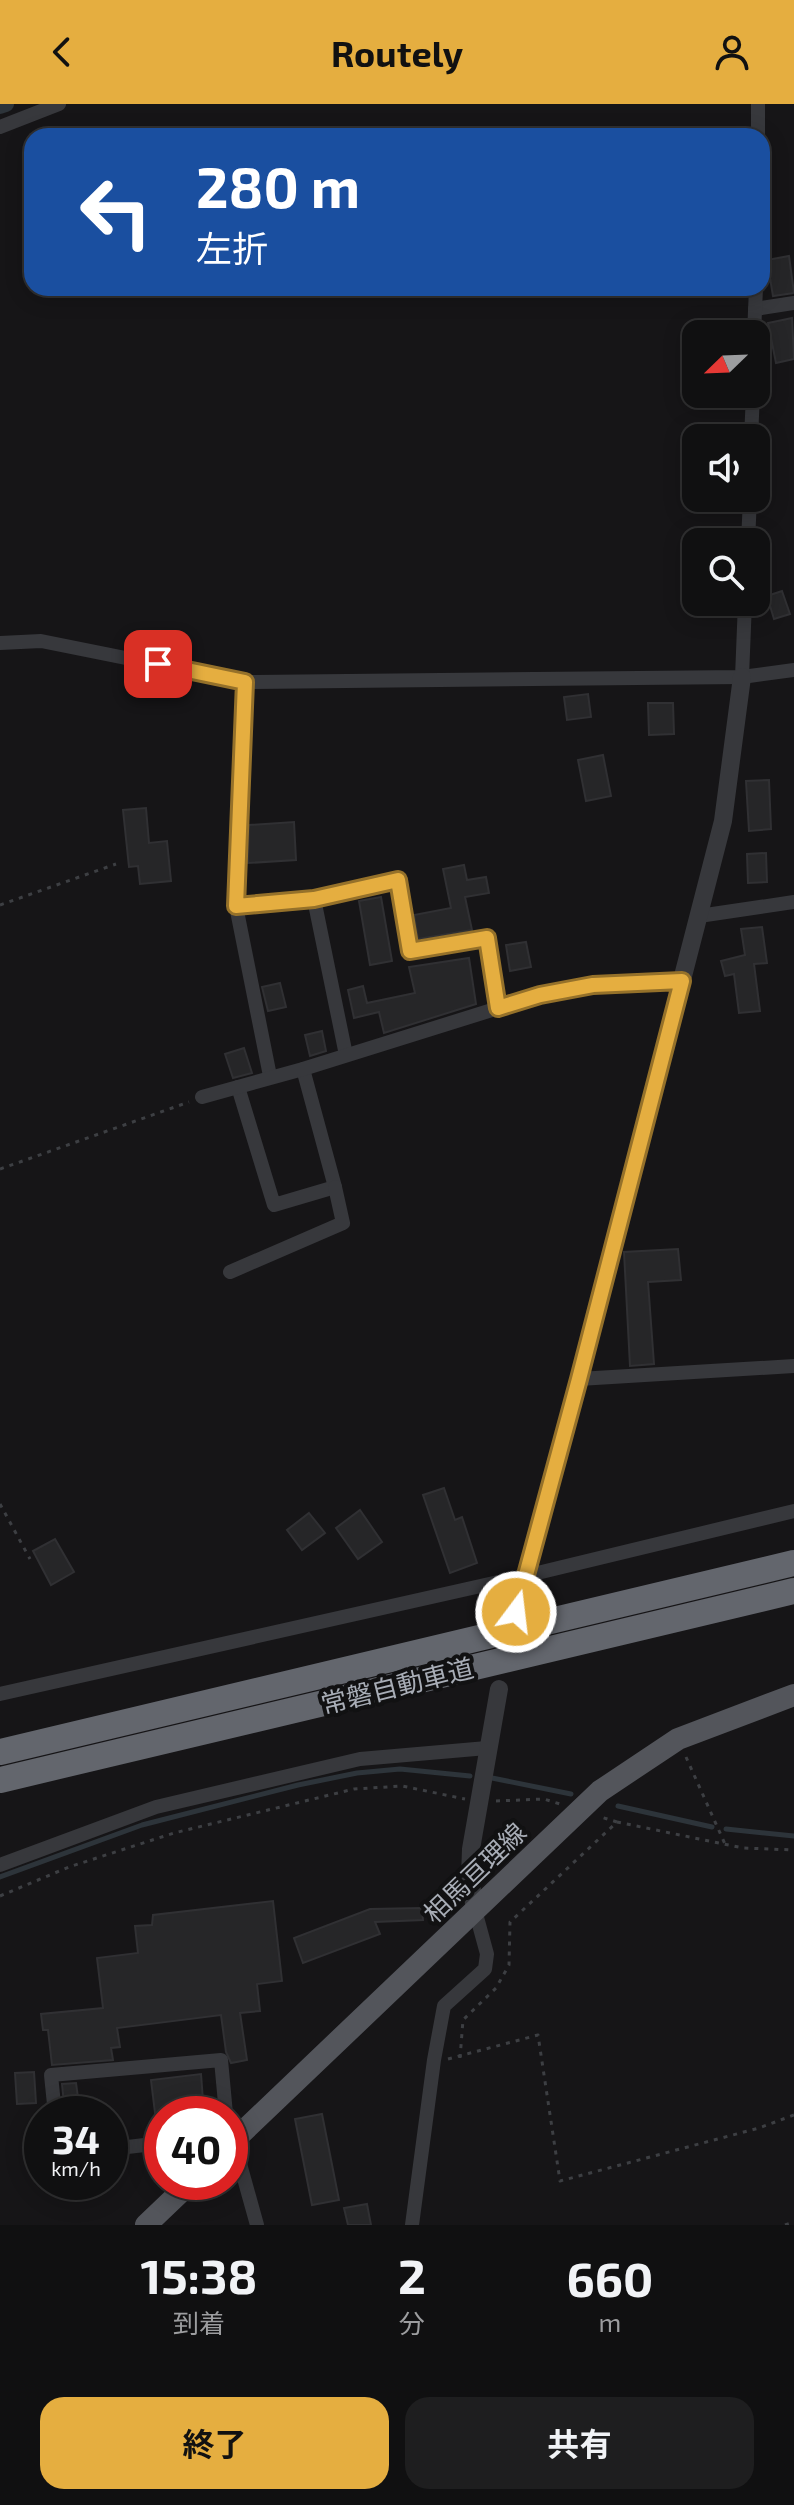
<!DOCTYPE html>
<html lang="ja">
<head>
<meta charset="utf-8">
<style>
  body { margin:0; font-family:"Exo 2","Noto Sans JP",sans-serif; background:#1e1e1f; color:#f1f3f6; height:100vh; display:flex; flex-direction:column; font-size:30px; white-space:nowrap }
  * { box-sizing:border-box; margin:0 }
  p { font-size:26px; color:#9c9d9f }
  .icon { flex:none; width:44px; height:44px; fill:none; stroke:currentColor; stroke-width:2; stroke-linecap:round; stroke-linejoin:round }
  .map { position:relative; height:2121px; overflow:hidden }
  .sheet { display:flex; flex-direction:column; background:#101011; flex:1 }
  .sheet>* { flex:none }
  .hud { position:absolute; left:24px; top:24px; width:746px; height:168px; border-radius:24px; box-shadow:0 4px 20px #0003,0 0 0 2px #303031; background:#1a4fa0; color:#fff; overflow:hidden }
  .needle { width:52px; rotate:247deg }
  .tools { position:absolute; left:682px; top:216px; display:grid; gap:16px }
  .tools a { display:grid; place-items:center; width:88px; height:88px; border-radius:16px; background:#101011; box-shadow:0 4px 20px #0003,0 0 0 2px #303031; font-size:40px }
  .speed { position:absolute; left:24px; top:1992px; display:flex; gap:16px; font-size:40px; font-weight:700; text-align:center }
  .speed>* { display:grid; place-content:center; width:104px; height:104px; border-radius:50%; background:#101011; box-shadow:0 4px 20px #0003,0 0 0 2px #303031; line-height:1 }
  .speed small { font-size:20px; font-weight:400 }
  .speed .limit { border:12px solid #d22; background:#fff; color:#111 }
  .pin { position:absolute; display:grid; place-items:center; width:68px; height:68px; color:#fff; margin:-34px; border-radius:16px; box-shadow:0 4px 12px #0006 }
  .me { position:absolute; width:88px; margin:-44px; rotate:15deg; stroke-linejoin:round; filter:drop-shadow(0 0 6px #0008) }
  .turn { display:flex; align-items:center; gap:28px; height:168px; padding:0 40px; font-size:36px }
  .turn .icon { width:104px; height:104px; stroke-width:2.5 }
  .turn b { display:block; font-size:56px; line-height:68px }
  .eta { display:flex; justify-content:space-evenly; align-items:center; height:136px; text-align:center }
  .eta b { font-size:48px; font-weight:700; line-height:56px }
  .button { display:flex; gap:16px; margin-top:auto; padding:16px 40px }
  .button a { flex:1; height:92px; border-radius:24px; background:#e5ae40; color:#111; font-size:32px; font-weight:700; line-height:92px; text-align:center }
  .button a+a { background:#1e1e1f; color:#f1f3f6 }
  header { display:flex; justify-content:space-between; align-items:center; height:104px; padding:0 40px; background:#e5ae40; color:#111; font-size:36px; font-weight:700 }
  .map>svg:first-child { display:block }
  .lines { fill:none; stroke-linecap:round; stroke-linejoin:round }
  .stream { stroke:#2d343a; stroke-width:5 }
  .canal { stroke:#2d343a; stroke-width:16 }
  .building { fill:#262628; stroke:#303033; stroke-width:2 }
  .path { stroke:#3d3f43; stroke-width:3; stroke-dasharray:4 6; stroke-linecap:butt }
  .minor { stroke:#37383c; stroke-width:14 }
  .tertiary { stroke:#37383c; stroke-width:18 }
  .primary { stroke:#53555b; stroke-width:22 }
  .motorway { stroke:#63666d; stroke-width:26 }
  .route-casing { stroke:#95712a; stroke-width:20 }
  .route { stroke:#e5ae40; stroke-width:14 }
  .labels { text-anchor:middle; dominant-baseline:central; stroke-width:8; stroke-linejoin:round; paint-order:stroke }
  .street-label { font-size:26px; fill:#a8adb6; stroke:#111112 }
</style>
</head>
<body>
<header><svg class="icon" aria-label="back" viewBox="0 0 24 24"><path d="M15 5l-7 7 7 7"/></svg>Routely<svg class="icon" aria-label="person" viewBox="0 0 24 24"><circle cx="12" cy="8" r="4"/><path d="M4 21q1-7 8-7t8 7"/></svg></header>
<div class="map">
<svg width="794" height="2121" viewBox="0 0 794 2121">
  <rect width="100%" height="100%" fill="#161517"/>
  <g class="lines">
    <g class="stream">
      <path d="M492 1674 571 1690"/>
      <path d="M618 1702 712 1723"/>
      <path d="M726 1725 794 1732"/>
      <path d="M0 1773 142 1721 298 1681 357 1669 400 1665 470 1672"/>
    </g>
    <path class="canal" d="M0 2 6 0"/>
  </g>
  <g class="building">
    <path d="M789 152 794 189 773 192 767 156Z"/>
    <path d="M792 214 794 255 776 259 768 219Z"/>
    <path d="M782 487 790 510 774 515 767 492Z"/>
    <path d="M588 590 591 613 567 616 564 593Z"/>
    <path d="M648 599H673L674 630 649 631Z"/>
    <path d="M603 651 611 692 586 697 578 656Z"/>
    <path d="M769 676 771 725 749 727 746 677Z"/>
    <path d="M146 704 149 739 167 737 171 777 140 780 138 762 129 763 123 706Z"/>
    <path d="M294 718 296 756 248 759 249 721Z"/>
    <path d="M766 749 767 778 748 779 747 750Z"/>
    <path d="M464 761 467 776 486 773 489 789 465 793 472 826 418 835 414 811 451 804 443 765Z"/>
    <path d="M381 793 392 857 370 861 359 797Z"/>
    <path d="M762 823 767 859 754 860 760 907 739 909 734 870 725 872 721 857 745 851 741 825Z"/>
    <path d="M526 838 531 863 510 867 506 841Z"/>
    <path d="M469 854 476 900 384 929 379 908 354 914 348 886 363 882 367 899 415 889 409 863Z"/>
    <path d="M280 879 286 903 268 907 262 883Z"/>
    <path d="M322 927 326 947 310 952 305 931Z"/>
    <path d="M244 944 252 969 233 974 225 950Z"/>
    <path d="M678 1145 681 1176 648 1178 654 1260 630 1262 624 1148Z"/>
    <path d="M444 1384 455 1416 462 1413 477 1459 450 1469 423 1391Z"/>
    <path d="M360 1406 382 1438 358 1455 336 1424Z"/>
    <path d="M309 1409 325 1429 302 1446 287 1426Z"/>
    <path d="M55 1435 74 1468 51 1481 33 1447Z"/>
    <path d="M273 1797 282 1877 257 1880 260 1907 240 1909 247 1956 231 1959 226 1948 221 1911 117 1924 120 1943 111 1944 113 1956 52 1961 48 1926H43L41 1910 103 1904 97 1854 138 1849 135 1822 152 1821 153 1811Z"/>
    <path d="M422 1804 423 1816 375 1818 380 1830 303 1859 294 1834 370 1805Z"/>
    <path d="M34 1968 36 1999 17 2000 15 1969Z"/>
    <path d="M201 1970 204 2010H188V2006L155 2009 151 1976Z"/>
    <path d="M76 1979 80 2008 65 2010 62 1980Z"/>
    <path d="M322 2010 339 2096 312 2101 295 2015Z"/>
    <path d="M367 2100 371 2121H348L344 2104Z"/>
  </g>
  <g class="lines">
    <g class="path">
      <path d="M0 801 116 760"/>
      <path d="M0 1065 189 998"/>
      <path d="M0 1400 30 1455"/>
      <path d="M686 1653 725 1740"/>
      <path d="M496 1697 544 1695 560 1700"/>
      <path d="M617 1718 743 1744 794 1746"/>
      <path d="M0 1792 69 1763 174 1729 354 1685 402 1682 465 1695"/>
      <path d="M460 1954 463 1916 496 1884 509 1861 510 1818 617 1718 601 1713"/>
      <path d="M448 1955 538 1931 560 2077 759 2024 794 2011"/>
      <path d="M785 2121 794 2118"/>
    </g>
    <g class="minor">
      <path d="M758 0V32"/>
      <path d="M0 23 59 0"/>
      <path d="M755 205 794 199"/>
      <path d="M754 230 756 184"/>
      <path d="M751 334 753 290"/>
      <path d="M748 438 750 394"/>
      <path d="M0 539 41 537 245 578 742 573 794 566"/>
      <path d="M742 573 745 498"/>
      <path d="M245 578 236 802 270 972"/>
      <path d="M314 795 398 776 410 847 487 834 498 904"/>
      <path d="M236 802 314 795 346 951"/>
      <path d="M699 812 794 798"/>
      <path d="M238 983 274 1101 335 1083 303 965"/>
      <path d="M202 993 303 965 540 891 593 881 682 877"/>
      <path d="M230 1168 343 1119 335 1083"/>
      <path d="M579 1275 794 1262"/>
      <path d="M0 1590 525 1472 794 1407"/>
      <path d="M0 1761 156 1703 360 1655 487 1644"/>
      <path d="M55 2010 51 1971 221 1956 226 2010"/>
      <path d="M230 2024 257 2121"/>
      <path d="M110 2045 162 2039"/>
      <path d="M412 2121 434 1956 444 1902 485 1865 487 1850 475 1806"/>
    </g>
    <g class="tertiary">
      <path d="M516 1508 579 1275 723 717 742 573"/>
      <path d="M475 1806 470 1773 471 1745 499 1585"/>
    </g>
    <g class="primary">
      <path d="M230 2040 600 1687 678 1635 794 1591"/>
      <path d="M146 2121 191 2078"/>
    </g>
    <g class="motorway">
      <path d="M0 1648 794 1459"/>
      <path d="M0 1676 794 1487"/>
    </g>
  </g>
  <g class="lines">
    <g class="route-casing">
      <path id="route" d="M158 560 245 578 236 802 314 795 398 776 410 847 487 834 498 904 540 891 593 881 682 877 579 1275 516 1508"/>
    </g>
    <use href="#route" class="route"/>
  </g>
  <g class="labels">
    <g class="street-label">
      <text transform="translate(397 1581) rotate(-14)">常磐自動車道</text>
      <text transform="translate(474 1768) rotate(-44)">相馬亘理線</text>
    </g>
  </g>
</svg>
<div class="tools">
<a><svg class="needle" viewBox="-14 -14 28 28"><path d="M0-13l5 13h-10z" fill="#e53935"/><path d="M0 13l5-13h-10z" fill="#9c9d9f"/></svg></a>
<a><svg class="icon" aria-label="sound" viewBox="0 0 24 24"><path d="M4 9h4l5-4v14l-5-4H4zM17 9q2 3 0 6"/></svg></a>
<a><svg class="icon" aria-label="search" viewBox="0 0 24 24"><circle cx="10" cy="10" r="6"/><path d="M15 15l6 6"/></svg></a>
</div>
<div class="speed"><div>34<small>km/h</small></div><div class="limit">40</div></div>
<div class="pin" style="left:158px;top:560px;background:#d93025"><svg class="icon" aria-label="arrive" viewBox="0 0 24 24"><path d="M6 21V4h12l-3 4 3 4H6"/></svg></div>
<svg class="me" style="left:516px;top:1508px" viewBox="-20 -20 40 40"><circle r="17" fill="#e5ae40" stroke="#fff" stroke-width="3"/><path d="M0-11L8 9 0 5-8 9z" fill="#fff"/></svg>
<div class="hud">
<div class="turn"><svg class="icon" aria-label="left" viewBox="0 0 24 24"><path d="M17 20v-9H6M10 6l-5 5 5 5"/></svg><div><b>280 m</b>左折</div></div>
</div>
</div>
<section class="sheet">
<div class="eta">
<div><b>15:38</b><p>到着</p></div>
<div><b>2</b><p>分</p></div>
<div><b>660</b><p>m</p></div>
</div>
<div class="button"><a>終了</a><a>共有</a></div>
</section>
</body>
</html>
